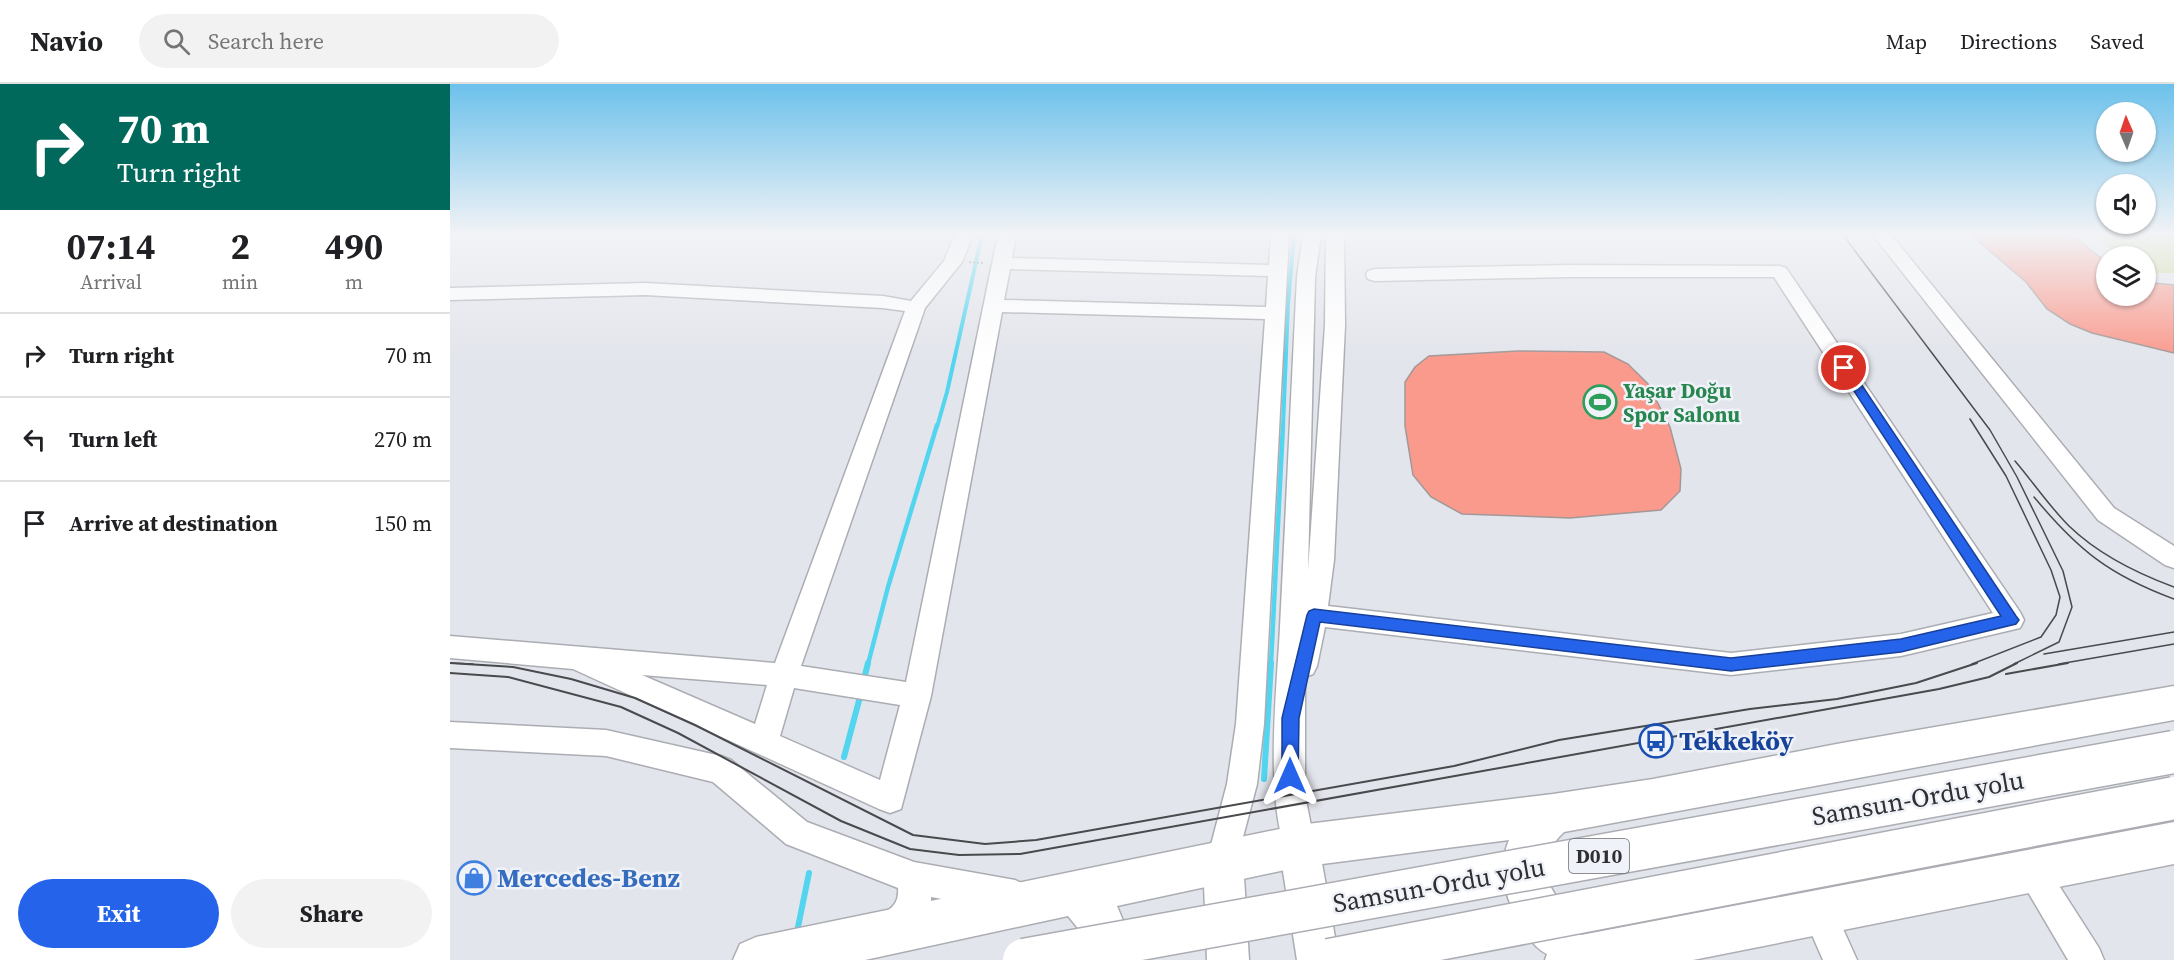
<!DOCTYPE html>
<html lang="en">
<head>
<meta charset="utf-8">
<style>
  body { margin:0; font-family:"Source Serif 4",serif; background:#f2f2f2; color:#202124; height:100vh; display:flex; flex-direction:column; font-size:22px; white-space:nowrap }
  * { box-sizing:border-box; margin:0 }
  p { font-size:20px; color:#757577 }
  .icon { flex:none; width:33px; height:33px; fill:none; stroke:currentColor; stroke-width:2; stroke-linecap:round; stroke-linejoin:round }
  .map { position:relative; flex:1; overflow:hidden }
  .side { display:flex; flex-direction:column; background:#fff; width:450px }
  .side>* { flex:none }
  .top-card { background:#00695c; color:#fff; overflow:hidden }
  .needle { width:39px; rotate:358deg }
  .tools { position:absolute; left:1646px; top:18px; display:grid; gap:12px }
  .tools a { display:grid; place-items:center; width:60px; height:60px; border-radius:50%; background:#fff; box-shadow:0 2px 4px #0004; font-size:30px }
  .pin { position:absolute; display:grid; place-items:center; width:51px; height:51px; color:#fff; margin:-26px; border:3px solid #fff; border-radius:50%; box-shadow:0 2px 6px #0007 }
  .me { position:absolute; width:66px; margin:-33px; rotate:0deg; stroke-linejoin:round; filter:drop-shadow(0 0 4px #0008) }
  .turn { display:flex; align-items:center; gap:21px; height:126px; padding:0 18px; font-size:27px }
  .turn .icon { width:78px; height:78px; stroke-width:2.5 }
  .turn b { display:block; font-size:42px; line-height:51px }
  .eta { display:flex; justify-content:space-evenly; align-items:center; height:102px; text-align:center }
  .eta b { font-size:36px; font-weight:700; line-height:42px }
  .primary-button { display:flex; gap:12px; margin-top:auto; padding:12px 18px }
  .primary-button a { flex:1; height:69px; border-radius:36px; background:#2563eb; color:#fff; font-size:24px; font-weight:700; line-height:69px; text-align:center }
  .primary-button a+a { background:#f2f2f2; color:#202124 }
  ul { padding:0; list-style:none }
  li { display:flex; align-items:center; gap:18px; height:84px; padding:0 18px; border-top:2px solid #e0e0e0 }
  li div { flex:1 }
  li b { display:block; font-size:22px }
  li em { font-style:normal }
  header { display:flex; align-items:center; gap:36px; box-sizing:border-box; height:84px; padding:0 30px; background:#fff; border-bottom:2px solid #e0e0e0 }
  header strong { font-size:28px }
  nav { display:flex; gap:33px; margin-inline-start:auto; font-size:21px }
  .search { width:420px; height:54px; background:#f2f2f2; display:flex; align-items:center; gap:15px; box-sizing:border-box; padding:0 21px; border-radius:33px; color:#757577; font-size:22px }
  main { display:flex; flex:1; min-height:0 }
  .map>svg:first-child { display:block }
  .green { fill:#cdda97 }
  .lines { fill:none; stroke-linecap:round; stroke-linejoin:round }
  .stream-far2 { stroke:#53d4ef; stroke-width:4 }
  .stream-far1 { stroke:#53d4ef; stroke-width:4.5 }
  .stream { stroke:#53d4ef; stroke-width:6 }
  .building { fill:#fa9a8d; stroke:#a19897; stroke-width:1.5 }
  .minor-casing { stroke:#abadb3; stroke-width:3 }
  .major-casing { stroke:#abadb3; stroke-width:3 }
  .highway-casing { stroke:#abadb3; stroke-width:3 }
  .path { stroke:#898a8f; stroke-width:2; stroke-dasharray:2 2; stroke-linecap:butt }
  .minor { fill:#fff; fill-rule:evenodd }
  .major { fill:#fff; fill-rule:evenodd }
  .highway { fill:#fff; fill-rule:evenodd }
  .tram-far1 { stroke:#494a4d; stroke-width:1.5 }
  .tram { stroke:#494a4d; stroke-width:2 }
  .highway-bridge-casing { stroke:#abadb3; stroke-width:45; stroke-linecap:butt }
  .highway-bridge { stroke:#fff; stroke-width:42 }
  .route { fill:#2563eb; stroke:#184099; stroke-width:1.5 }
  .labels { text-anchor:middle; dominant-baseline:central; stroke-width:5; stroke-linejoin:round; paint-order:stroke }
  .shield { fill:#f0f2f9; stroke:#696a6e; stroke-width:1.5 }
  .shield-label { font-size:20px; font-weight:bold; fill:#2f2f32 }
  .leisure-label { font-size:21px; font-weight:bold; fill:#27864d; stroke:#f0f2f9; text-anchor:start }
  .near-transit-label { font-size:26px; font-weight:bold; fill:#164399; stroke:#f0f2f9; text-anchor:start }
  .near-street-label { font-size:26px; fill:#2f2f32; stroke:#f0f2f9 }
  .near-shop-label { font-size:26px; font-weight:bold; fill:#366cbe; stroke:#f0f2f9; text-anchor:start }
</style>
</head>
<body>
<header>
<strong>Navio</strong>
<div class="search"><svg class="icon" aria-label="search" viewBox="0 0 24 24"><circle cx="10" cy="10" r="6"/><path d="M15 15l6 6"/></svg>Search here</div>
<nav><a>Map</a><a>Directions</a><a>Saved</a></nav>
</header>
<main>
<section class="side">
<div class="top-card">
<div class="turn"><svg class="icon" aria-label="right" viewBox="0 0 24 24"><path d="M7 20v-9h11M14 6l5 5-5 5"/></svg><div><b>70 m</b>Turn right</div></div>
</div>
<div class="eta">
<div><b>07:14</b><p>Arrival</p></div>
<div><b>2</b><p>min</p></div>
<div><b>490</b><p>m</p></div>
</div>
<ul>
<li><svg class="icon" aria-label="right" viewBox="0 0 24 24"><path d="M7 20v-9h11M14 6l5 5-5 5"/></svg><div><b>Turn right</b></div><em>70 m</em></li>
<li><svg class="icon" aria-label="left" viewBox="0 0 24 24"><path d="M17 20v-9H6M10 6l-5 5 5 5"/></svg><div><b>Turn left</b></div><em>270 m</em></li>
<li><svg class="icon" aria-label="arrive" viewBox="0 0 24 24"><path d="M6 21V4h12l-3 4 3 4H6"/></svg><div><b>Arrive at destination</b></div><em>150 m</em></li>
</ul>
<div class="primary-button"><a>Exit</a><a>Share</a></div>
</section>
<div class="map">
<svg width="1724" height="876" viewBox="0 0 1724 876">
  <rect width="100%" height="100%" fill="#e3e5ec"/>
  <path class="green" d="M1645 151H1724V189H1695V172H1667Z"/>
  <g class="lines">
    <g class="stream-far2">
      <path d="M487 343 497 308 532 151"/>
      <path d="M833 343 838 220 844 151"/>
    </g>
    <g class="stream-far1">
      <path d="M418 580 438 503 487 341"/>
      <path d="M821 580 833 341"/>
    </g>
    <g class="stream">
      <path d="M414 595 418 579"/>
      <path d="M394 673 411 609"/>
      <path d="M814 695 821 579"/>
      <path d="M348 843 359 789"/>
    </g>
  </g>
  <g class="building">
    <path d="M1521 151H1622L1656 178V212H1695V198L1724 201V269L1642 249 1620 240 1597 225 1576 198Z"/>
    <path d="M1068 267 1154 268 1178 280 1198 300 1220 343 1231 385 1230 407 1211 426 1120 434 1012 430 981 413 963 391 955 342V298L965 283 979 272Z"/>
  </g>
  <g class="lines">
    <g class="minor-casing">
      <g id="minor">
        <path d="M505 151H523L512 178 475 224 351 582 456 598 548 151H566L562 174 819 181 821 151H839L814 640 807 700 784 787 773 791 762 787 757 776 777 700 786 640 815 235 552 228 481 612 451 725 440 729 429 725 123 585 0 574V552L325 579 455 227 433 224 195 211 0 216V204L195 199 433 212 461 217 494 177ZM560 185 818 192 816 223 554 216ZM192 591 317 601 305 640ZM344 604 450 621 430 696 330 652Z"/>
        <path d="M853 151H871L865 193 858 487 875 241 876 151H894L895 241 884 476 878 522 1281 569 1451 550 1543 529 1324 193H1117L925 197 918 195 916 191 918 187 925 185 1117 181 1330 182 1336 184 1570 528 1574 536 1570 544 1451 572 1281 591 875 543 867 582 863 590 855 593V711L865 762 860 773 849 777 838 773C814 716 827 605 830 543 836 426 841 310 847 193Z"/>
        <path d="M1423 151H1441L1664 424 1724 462V484L1715 481 1648 436Z"/>
        <path d="M0 638 156 646 271 672 281 676 357 738 464 778 565 796 576 801 581 812 576 823 565 828 481 813C482 836 463 851 444 859L432 854 427 842 432 830C444 824 449 817 448 804L336 760 263 698 156 672 0 664Z"/>
        <path d="M1581 770 1592 775 1649 864 1654 876H1618L1565 786 1570 775Z"/>
        <path d="M1368 812 1380 816 1407 876H1373L1352 828 1356 816Z"/>
      </g>
    </g>
    <g class="major-casing">
      <g id="major">
        <path d="M849 743 863 749 869 762 889 876H847L829 762 835 749Z"/>
        <path d="M773 757 787 762 793 776 799 876H757L753 776 759 762Z"/>
      </g>
    </g>
    <g class="highway-casing">
      <path id="highway" d="M1724 602V636L1114 748C1070 790 1115 814 1131 851L1724 738V780L1243 876H1095L1097 870C1075 860 1053 812 1053 788 1052 777 1055 766 1059 756L849 783 667 822 681 856 685 876H639L635 853 618 832 415 876H283L290 860 306 853 849 741 1103 710 1203 695 1392 659Z"/>
    </g>
    <path class="path" d="M519 178 534 179"/>
    <use href="#minor" class="minor"/>
    <use href="#major" class="major"/>
    <use href="#highway" class="highway"/>
    <g class="tram-far1">
      <path d="M1393 151 1540 346 1567 393 1613 487 1622 523 1609 558 1564 580"/>
      <path d="M1520 335 1556 392 1601 486 1610 513 1606 531 1591 553 1522 580"/>
      <path d="M1565 377C1583 398 1599 422 1619 442 1649 471 1686 489 1724 503"/>
      <path d="M1584 413C1628 466 1659 491 1724 515"/>
      <path d="M1594 570 1724 548"/>
      <path d="M0 579 23 580"/>
      <path d="M1609 580 1724 560"/>
    </g>
    <g class="tram">
      <path d="M0 579 63 583 121 595 185 614 245 641 463 751 535 760 586 756 1004 682 1109 656 1300 625 1387 615 1466 599 1527 579"/>
      <path d="M0 589 58 593 171 623 228 649 391 737 460 765 509 771 570 770 1489 605 1539 593 1567 579"/>
      <path d="M1556 590 1618 579"/>
    </g>
    <g class="highway-bridge-casing">
      <g id="highway-bridge">
        <path d="M574 876 1724 668"/>
        <path d="M879 876 1724 714"/>
      </g>
    </g>
    <use href="#highway-bridge" class="highway-bridge"/>
  </g>
  <linearGradient id="sky" x2="0" y2="1"><stop stop-color="#6cc1eb"/><stop offset="0.55" stop-color="#f2f3f6"/><stop offset="1" stop-color="#f2f3f6" stop-opacity="0"/></linearGradient>
  <rect width="1724" height="273" fill="url(#sky)"/>
  <path class="route" d="M1394 281 1399 282 1566 532 1569 536 1566 540 1451 568 1281 587 870 538 849 634 848 692 846 697 840 699 834 697 832 692V634L857 531 859 527 864 525 1281 574 1451 555 1551 532 1389 284Z"/>
  <defs>
    <g id="stadium-ring" transform="scale(1.725)"><circle r="9.5" fill="#f0f2f9" stroke="#2e9e5b" stroke-width="1.5"/><path d="M0-5a6.5 5 0 1 0 0 10a6.5 5 0 1 0 0-10ZM-3.5-1.8h7v3.6h-7Z" fill="#2e9e5b"/></g>
    <g id="bus-ring" transform="scale(1.725)"><circle r="9.5" fill="#f0f2f9" stroke="#1a4fb4" stroke-width="1.5"/><path d="M-5-6H5V4H4V6H2V4H-2V6H-4V4H-5ZM-3.5-4V0h7V-4ZM-3.5 1.2v1.5H-2V1.2ZM2 1.2v1.5H3.5V1.2Z" fill="#1a4fb4"/></g>
    <g id="shop-ring" transform="scale(1.725)"><circle r="9.5" fill="#f0f2f9" stroke="#3f7fe0" stroke-width="1.5"/><path d="M-5-2.5h2.3a2.7 3.5 0 0 1 5.4 0H5L5.5 6h-11ZM-1.5-2.5h3a1.5 2.3 0 0 0-3 0Z" fill="#3f7fe0"/></g>
  </defs>
  <g fill-rule="evenodd">
    <use href="#stadium-ring" x="1150" y="318"/>
    <use href="#bus-ring" x="1206" y="657"/>
    <use href="#shop-ring" x="24" y="794"/>
  </g>
  <g class="labels">
    <rect class="shield" x="1119" y="755" width="60" height="34" rx="4.5"/>
    <g class="shield-label">
      <text x="1149" y="772">D010</text>
    </g>
    <g class="leisure-label">
      <text x="1173" y="306">Yaşar Doğu<tspan x="1173" dy="24">Spor Salonu</tspan></text>
    </g>
    <g class="near-transit-label">
      <text x="1229" y="657">Tekkeköy</text>
    </g>
    <g class="near-street-label">
      <text transform="translate(1468 714) rotate(-10)">Samsun-Ordu yolu</text>
      <text transform="translate(989 801) rotate(-10)">Samsun-Ordu yolu</text>
    </g>
    <g class="near-shop-label">
      <text x="47" y="794">Mercedes-Benz</text>
    </g>
  </g>
</svg>
<div class="tools">
<a><svg class="needle" viewBox="-14 -14 28 28"><path d="M0-13l5 13h-10z" fill="#e53935"/><path d="M0 13l5-13h-10z" fill="#757577"/></svg></a>
<a><svg class="icon" aria-label="sound" viewBox="0 0 24 24"><path d="M4 9h4l5-4v14l-5-4H4zM17 9q2 3 0 6"/></svg></a>
<a><svg class="icon" aria-label="layers" viewBox="0 0 24 24"><path d="M12 4l9 5-9 5-9-5zM3 14l9 5 9-5"/></svg></a>
</div>
<div class="pin" style="left:1394px;top:284px;background:#d93025"><svg class="icon" aria-label="arrive" viewBox="0 0 24 24"><path d="M6 21V4h12l-3 4 3 4H6"/></svg></div>
<svg class="me" style="left:840px;top:692px" viewBox="-20 -20 40 40"><path d="M0-17L14 15 0 8-14 15z" fill="#2563eb" stroke="#fff" stroke-width="4"/></svg>
</div>
</main>
</body>
</html>
